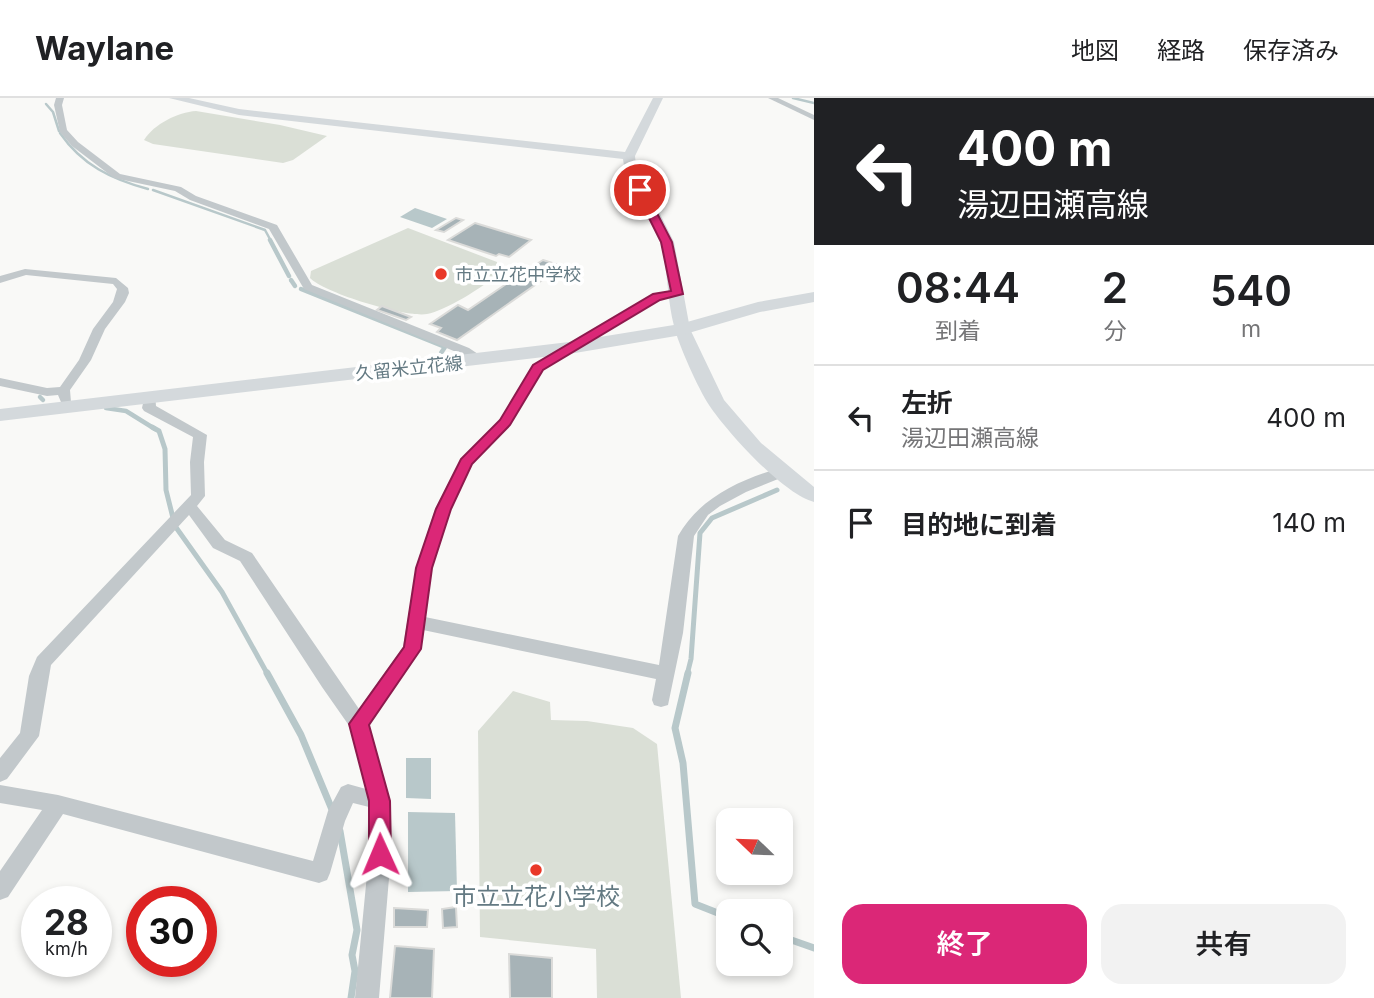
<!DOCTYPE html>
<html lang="ja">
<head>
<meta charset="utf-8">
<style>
  body { margin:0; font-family:Inter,"Noto Sans JP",sans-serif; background:#f2f2f2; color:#202124; height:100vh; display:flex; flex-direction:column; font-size:26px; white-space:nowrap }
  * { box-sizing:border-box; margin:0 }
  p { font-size:23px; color:#757577 }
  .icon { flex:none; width:38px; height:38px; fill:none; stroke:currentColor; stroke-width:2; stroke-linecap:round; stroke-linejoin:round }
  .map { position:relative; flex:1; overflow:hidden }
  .side { display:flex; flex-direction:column; background:#fff; width:560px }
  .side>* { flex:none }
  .hud { background:#202124; color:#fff; overflow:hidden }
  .needle { width:46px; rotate:293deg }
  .buttons { position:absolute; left:716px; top:710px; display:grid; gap:14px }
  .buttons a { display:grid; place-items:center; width:77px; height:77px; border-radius:14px; background:#fff; box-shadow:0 4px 10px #0003; font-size:35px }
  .speed { position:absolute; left:21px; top:788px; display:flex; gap:14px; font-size:35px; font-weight:700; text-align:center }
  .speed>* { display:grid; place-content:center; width:91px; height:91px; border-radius:50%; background:#fff; box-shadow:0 4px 10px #0003; line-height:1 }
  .speed small { font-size:18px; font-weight:400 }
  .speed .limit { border:10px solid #d22; background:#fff; color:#111 }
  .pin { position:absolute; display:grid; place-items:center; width:60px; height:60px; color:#fff; margin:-30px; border:4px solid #fff; border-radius:50%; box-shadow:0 2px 7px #0007 }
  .me { position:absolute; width:77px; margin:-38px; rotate:359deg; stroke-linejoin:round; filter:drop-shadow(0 0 5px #0008) }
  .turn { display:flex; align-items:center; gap:24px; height:147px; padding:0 28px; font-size:32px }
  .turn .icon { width:91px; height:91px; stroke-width:2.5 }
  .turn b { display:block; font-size:49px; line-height:60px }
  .eta { display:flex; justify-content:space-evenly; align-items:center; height:119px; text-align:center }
  .eta b { font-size:42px; font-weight:600; line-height:49px }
  .cta { display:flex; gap:14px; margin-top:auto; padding:14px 28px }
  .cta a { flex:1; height:80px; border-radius:21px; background:#db2777; color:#fff; font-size:28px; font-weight:600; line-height:80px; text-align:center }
  .cta a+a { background:#f2f2f2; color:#202124 }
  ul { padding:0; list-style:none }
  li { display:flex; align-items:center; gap:21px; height:105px; padding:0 28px; border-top:2px solid #e0e0e0 }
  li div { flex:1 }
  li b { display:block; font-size:26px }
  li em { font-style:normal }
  header { display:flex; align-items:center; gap:42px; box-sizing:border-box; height:98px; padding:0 35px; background:#fff; border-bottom:2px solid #e0e0e0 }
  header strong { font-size:33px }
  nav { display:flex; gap:38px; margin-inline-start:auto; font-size:24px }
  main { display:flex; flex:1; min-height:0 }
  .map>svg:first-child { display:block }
  .green { fill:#dadfd6 }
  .water { fill:#b8c8ca }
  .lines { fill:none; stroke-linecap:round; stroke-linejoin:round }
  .stream-far3 { stroke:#b8c8ca; stroke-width:2.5 }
  .stream-far2 { stroke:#b8c8ca; stroke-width:4.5 }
  .stream-far1 { stroke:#b8c8ca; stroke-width:5 }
  .stream { stroke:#b8c8ca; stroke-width:7 }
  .building { fill:#a7b3b7; stroke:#dbdbd9; stroke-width:2 }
  .street { fill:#c2c8cb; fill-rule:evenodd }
  .secondary { fill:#d4d9dc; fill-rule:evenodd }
  .primary { fill:#d4d9dc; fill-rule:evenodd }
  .route { fill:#db2777; stroke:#8e194d; stroke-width:2 }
  .poi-dot { fill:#e93828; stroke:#fff; stroke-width:2.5 }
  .labels { text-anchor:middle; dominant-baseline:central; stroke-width:7; stroke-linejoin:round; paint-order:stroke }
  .far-poi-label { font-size:18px; fill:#647a83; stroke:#fff; text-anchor:start }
  .far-street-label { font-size:18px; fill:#647a83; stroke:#fff }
  .near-poi-label { font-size:24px; fill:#647a83; stroke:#fff }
</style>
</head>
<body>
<header>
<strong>Waylane</strong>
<nav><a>地図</a><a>経路</a><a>保存済み</a></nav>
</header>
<main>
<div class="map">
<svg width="814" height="900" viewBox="0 0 814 900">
  <rect width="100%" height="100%" fill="#f9f9f7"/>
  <g class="green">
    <path d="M196 13 280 27 327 38 293 62 283 65 153 46 144 42C154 26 178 14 196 13Z"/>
    <path d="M408 130 497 164V177C483 189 445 213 427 216 407 220 324 195 310 180L311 173Z"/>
    <path d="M513 593 550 604 551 622 587 623 633 630 657 646 681 900H597L596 851 480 839 478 633Z"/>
  </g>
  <g class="water">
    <path d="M415 110 447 121 432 130 400 119Z"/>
    <path d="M406 660H431V701L406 700Z"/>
    <path d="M408 714 455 715 457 793 408 794Z"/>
  </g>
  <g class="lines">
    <g class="stream-far3">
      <path d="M793 0 814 5"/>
      <path d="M46 6 53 14 59 33"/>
      <path d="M60 35C82 67 111 81 148 91"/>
      <path d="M153 92 265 132 271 143"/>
    </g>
    <g class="stream-far2">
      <path d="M270 142 289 178"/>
      <path d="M291 182 295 188"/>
      <path d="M301 191 445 249 441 255"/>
      <path d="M40 299 43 302"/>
      <path d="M106 310 126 313 155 331"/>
    </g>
    <g class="stream-far1">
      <path d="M152 329 159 333 165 351 166 392 175 428 222 494 268 577"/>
      <path d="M687 577 691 561 700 435 712 420 777 392"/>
    </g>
    <g class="stream">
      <path d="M267 575 301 637 333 714"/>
      <path d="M688 575 675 630 683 665 695 806 728 819"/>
      <path d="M340 733 357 832 352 857 355 873 351 900"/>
      <path d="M780 838 814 850"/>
    </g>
  </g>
  <g class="building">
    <path d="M456 120 463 122 444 134 436 132Z"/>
    <path d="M475 125 531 142 509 159 499 156 496 158 448 142Z"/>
    <path d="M543 162 562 168 457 242 437 234 441 230 430 226 458 207 468 212 515 180 505 176 517 167 529 171Z"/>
    <path d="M382 208 411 219 406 222 377 212Z"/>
    <path d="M456 809 457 829 443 830 442 811Z"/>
    <path d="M394 810 428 812 427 829H394Z"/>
    <path d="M395 848 434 851 432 900H390Z"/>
    <path d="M509 856 552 860V900H510Z"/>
  </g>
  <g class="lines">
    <g class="street">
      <path d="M56 0H64L62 7 67 32 78 44 120 76 181 89 196 98 277 127 312 187 469 250 487 262 481 266 461 256 304 191 269 131 190 102 175 93 114 80 72 48 60 34 54 7Z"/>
      <path d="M768 0H778L814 17V22Z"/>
      <path d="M25 171 116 180 128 190 129 195 125 204 105 231 91 262 70 292 71 304H61L58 297 47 298 0 288V280L47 290 60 289 79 262 93 231 113 204 117 191 113 186 26 177 0 185V178Z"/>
      <path d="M678 193 684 196 682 198 660 202 543 272 510 327 472 366 451 411 432 470 425 519 659 567 678 438C700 399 741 381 783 369L790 374 788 377 746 394 720 408 708 417 694 438 683 535 668 607 661 609 654 607 652 602 656 581 423 532 418 556 369 627 389 703 391 756 379 900H355L369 756V709L353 705 345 723 330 775 327 782 319 785 63 716 8 799 0 802V773L42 712 0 705V687L58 697 313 763 328 713 341 689 348 686 366 691 350 629 322 589 240 463 213 450 189 417 51 567 39 638 7 681 0 684V660L20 635 29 578 37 559 191 397 190 364 193 339 144 313 142 310 145 296H155L156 308 207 337 204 364 205 398 197 408 225 442 252 455 359 611 403 549 416 470 435 411 461 361 500 322 534 267 653 197Z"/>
    </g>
    <path class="secondary" d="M169 0H189L239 11 625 54 653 0H663L635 58 637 77 655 106 674 144 690 231 724 302 761 345 814 389V404C783 396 727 334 709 307 699 292 678 246 674 228 667 201 668 170 660 143 651 115 626 91 623 61L239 17Z"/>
    <path class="primary" d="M814 194V204L760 214 682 237 569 256 0 323V311L569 244 680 226 758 204Z"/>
  </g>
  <path class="route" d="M637 90 645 92 672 144 683 196 660 202 543 272 510 327 472 366 451 411 432 470 421 551 369 627 390 703 391 756 388 763 380 766 373 763 369 756V703L349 626 404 549 416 470 436 411 461 361 500 322 533 267 653 196 671 193 661 144 635 92Z"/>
  <g class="poi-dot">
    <circle cx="441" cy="176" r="7"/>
    <circle cx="536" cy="772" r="7"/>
  </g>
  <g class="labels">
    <g class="far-poi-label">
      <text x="455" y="176">市立立花中学校</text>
    </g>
    <g class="far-street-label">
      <text transform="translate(409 270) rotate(-6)">久留米立花線</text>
    </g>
    <g class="near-poi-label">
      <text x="536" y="798">市立立花小学校</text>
    </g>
  </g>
</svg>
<div class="buttons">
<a><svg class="needle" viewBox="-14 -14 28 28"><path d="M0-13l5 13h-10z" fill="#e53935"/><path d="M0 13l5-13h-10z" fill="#757577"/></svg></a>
<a><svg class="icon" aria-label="search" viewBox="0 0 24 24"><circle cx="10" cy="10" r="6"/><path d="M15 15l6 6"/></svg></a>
</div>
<div class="speed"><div>28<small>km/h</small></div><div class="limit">30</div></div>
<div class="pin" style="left:640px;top:92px;background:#d93025"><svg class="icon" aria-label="arrive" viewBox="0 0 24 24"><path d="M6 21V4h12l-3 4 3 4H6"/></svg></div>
<svg class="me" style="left:380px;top:756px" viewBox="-20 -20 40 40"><path d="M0-17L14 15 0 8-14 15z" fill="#db2777" stroke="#fff" stroke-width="4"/></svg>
</div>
<section class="side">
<div class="hud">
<div class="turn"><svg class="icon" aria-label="left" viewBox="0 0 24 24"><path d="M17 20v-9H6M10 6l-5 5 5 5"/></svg><div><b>400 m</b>湯辺田瀬高線</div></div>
</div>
<div class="eta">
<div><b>08:44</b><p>到着</p></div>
<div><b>2</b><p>分</p></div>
<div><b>540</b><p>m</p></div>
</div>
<ul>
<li><svg class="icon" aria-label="left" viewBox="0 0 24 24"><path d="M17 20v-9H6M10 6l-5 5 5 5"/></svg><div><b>左折</b><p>湯辺田瀬高線</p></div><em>400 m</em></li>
<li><svg class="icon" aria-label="arrive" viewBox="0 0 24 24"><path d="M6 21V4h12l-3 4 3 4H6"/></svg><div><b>目的地に到着</b></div><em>140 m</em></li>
</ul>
<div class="cta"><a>終了</a><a>共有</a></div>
</section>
</main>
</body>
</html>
